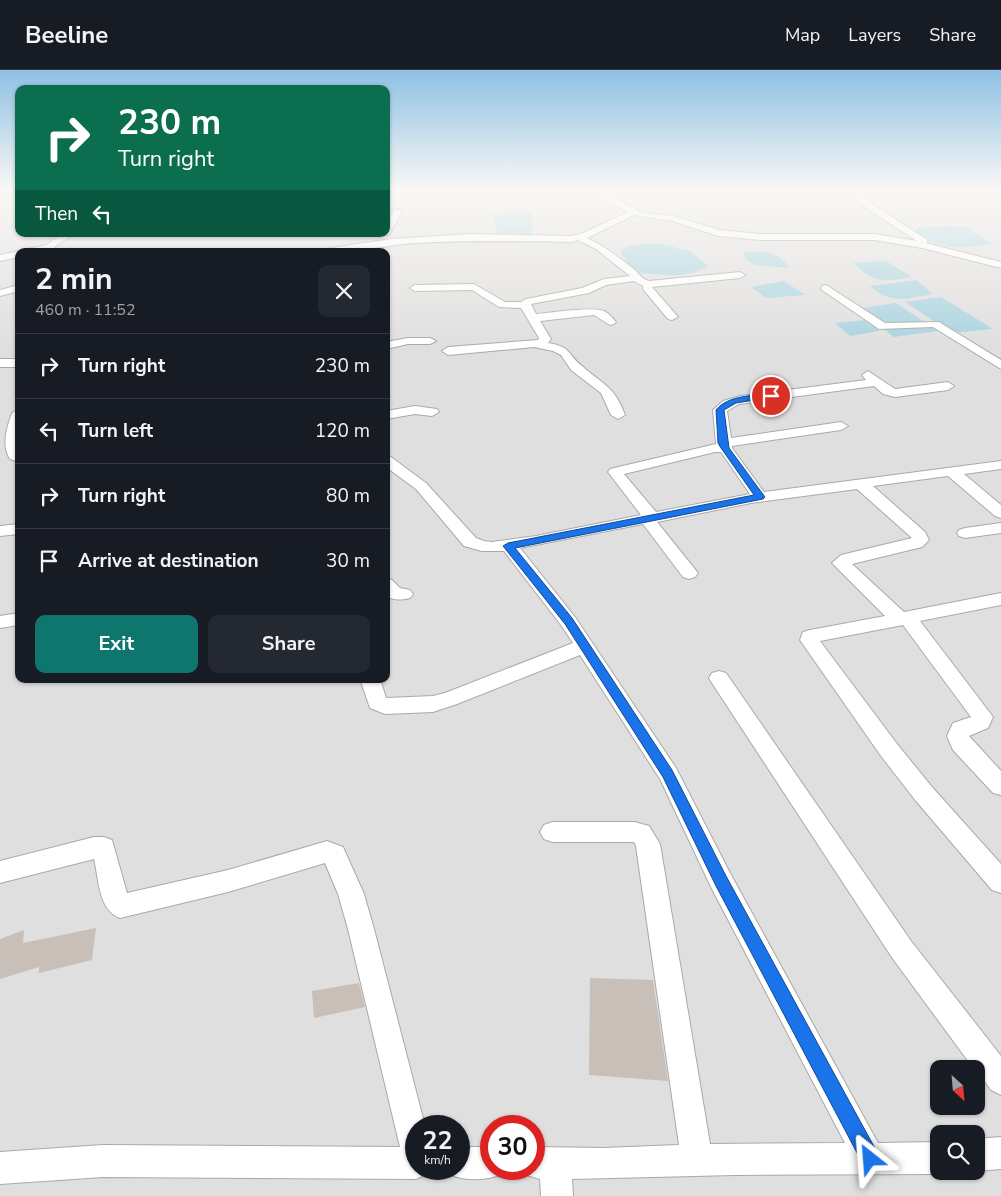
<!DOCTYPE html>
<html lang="en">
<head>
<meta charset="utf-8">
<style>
  body { margin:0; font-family:"Nunito Sans",sans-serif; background:#242831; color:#f1f3f6; height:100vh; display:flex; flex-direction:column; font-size:19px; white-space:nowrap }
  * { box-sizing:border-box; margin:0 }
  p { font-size:16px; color:#9ea1a6 }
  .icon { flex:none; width:28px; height:28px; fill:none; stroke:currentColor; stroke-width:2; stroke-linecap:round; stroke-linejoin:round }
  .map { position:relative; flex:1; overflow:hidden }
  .panel { position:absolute; left:15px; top:178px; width:375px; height:435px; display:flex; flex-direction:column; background:#171b24; border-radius:10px; box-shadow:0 1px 4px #0004 }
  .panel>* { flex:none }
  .banner { position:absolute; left:15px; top:15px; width:375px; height:152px; border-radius:10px; box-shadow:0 1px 4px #0004; background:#0b6e4f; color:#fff; overflow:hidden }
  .needle { width:32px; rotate:154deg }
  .fabs { position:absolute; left:930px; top:990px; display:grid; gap:10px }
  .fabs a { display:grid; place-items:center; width:55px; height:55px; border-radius:10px; background:#171b24; box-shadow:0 1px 4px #0004; font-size:25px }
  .speed { position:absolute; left:405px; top:1045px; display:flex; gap:10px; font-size:25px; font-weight:700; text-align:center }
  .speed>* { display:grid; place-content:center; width:65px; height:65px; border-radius:50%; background:#171b24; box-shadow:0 1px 4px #0004; line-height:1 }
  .speed small { font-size:12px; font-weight:400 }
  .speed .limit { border:8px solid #d22; background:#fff; color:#111 }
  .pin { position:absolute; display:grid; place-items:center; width:42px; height:42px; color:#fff; margin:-21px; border:2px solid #fff; border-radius:50%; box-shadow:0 1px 5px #0007 }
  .me { position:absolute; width:55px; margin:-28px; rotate:332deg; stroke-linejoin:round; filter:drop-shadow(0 0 4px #0008) }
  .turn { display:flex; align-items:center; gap:18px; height:105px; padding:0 20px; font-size:22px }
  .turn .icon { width:65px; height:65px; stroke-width:2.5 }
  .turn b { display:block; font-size:35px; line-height:42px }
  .then { display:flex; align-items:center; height:48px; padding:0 20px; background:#0003; gap:10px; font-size:19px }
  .round { display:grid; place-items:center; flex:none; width:52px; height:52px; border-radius:10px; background:#242831 }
  .summary { display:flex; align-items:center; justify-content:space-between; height:85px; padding:0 20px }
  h1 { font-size:30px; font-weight:700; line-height:38px }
  .primary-button { display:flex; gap:10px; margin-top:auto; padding:10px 20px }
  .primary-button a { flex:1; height:58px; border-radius:10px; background:#0f766e; color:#fff; font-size:20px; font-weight:700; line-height:58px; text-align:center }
  .primary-button a+a { background:#242831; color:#f1f3f6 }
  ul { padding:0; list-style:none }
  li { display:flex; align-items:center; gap:15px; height:65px; padding:0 20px; border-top:1px solid #363941 }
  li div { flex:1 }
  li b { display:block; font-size:19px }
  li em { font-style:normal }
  header { display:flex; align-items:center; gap:30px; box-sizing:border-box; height:70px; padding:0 25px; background:#171b24; border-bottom:1px solid #363941 }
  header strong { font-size:24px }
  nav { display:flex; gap:28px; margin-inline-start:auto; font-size:18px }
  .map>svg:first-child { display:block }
  .residential { fill:#e0dfdf; fill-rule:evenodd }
  .water { fill:#aad3df }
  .building { fill:#c7bfb8 }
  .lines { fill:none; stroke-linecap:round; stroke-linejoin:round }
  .street-casing { stroke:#a9a9a9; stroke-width:2 }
  .street { fill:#fff; fill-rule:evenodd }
  .route { fill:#1a73e8; stroke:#114b97 }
</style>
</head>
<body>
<header>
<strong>Beeline</strong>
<nav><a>Map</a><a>Layers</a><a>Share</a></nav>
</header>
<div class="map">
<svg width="1001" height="1126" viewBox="0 0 1001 1126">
  <rect width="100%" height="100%" fill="#f2efe9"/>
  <path class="residential" d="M0 120H19V164H386V120H1001V1126H0ZM19 181H386V609H19ZM939 999H976V1036H939ZM416 1056H459V1099H416ZM491 1056H534V1099H491ZM939 1064H976V1101H939Z"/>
  <g class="water">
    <path d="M531 142 532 159 530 167 498 165 491 144Z"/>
    <path d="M947 156 967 157 992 174C962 179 942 181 916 161L917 158Z"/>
    <path d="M658 173 690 181 708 196C687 210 659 204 635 203L620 182 628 176Z"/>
    <path d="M744 182C766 182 776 180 790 198L755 195 745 189Z"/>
    <path d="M886 191 912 207C882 212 876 214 853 193Z"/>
    <path d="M917 210 933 224C910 228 889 235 870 216Z"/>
    <path d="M784 211 805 225 766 228 751 217Z"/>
    <path d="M941 227 993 259 952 263 905 232Z"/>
    <path d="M896 233 938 261 894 267 858 239Z"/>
    <path d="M867 250 879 261 850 266 835 253Z"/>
  </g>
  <g class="building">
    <path d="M96 858 92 890 39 903V897L0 909V869L24 860 23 873Z"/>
    <path d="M590 908 653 910 668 1011 589 1005Z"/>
    <path d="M359 913 365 937 314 948 312 921Z"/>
  </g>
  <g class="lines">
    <g class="street-casing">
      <g id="street">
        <path d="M386 120H403L386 124Z"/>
        <path d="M590 120H601L642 143 673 146 719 160 760 164H875L917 171 866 138 853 125 857 120H880L862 125 872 134 926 169 928 171 926 173 1001 192V198L922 178 875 170H760L718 166 672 151 634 145 587 168C604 176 618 187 634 199 639 204 642 209 649 211L740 202 745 205 740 208 652 217 678 247 672 250 668 249 643 219V216L634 211 606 215 589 223 531 234 536 244C549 243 594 236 604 241 608 243 613 248 616 252L614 254 610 255 594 245 540 251 551 269 548 273C572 277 566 283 582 296 603 315 614 315 625 345L618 349 611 345 601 323 571 300 561 285 553 281 534 277 448 285 442 281 448 277 538 270 539 268 521 238 499 237 472 220 415 221 410 218 415 215 474 214 505 232H521L526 229 582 218 604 209 630 206 596 179 578 170 572 172C520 171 468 170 416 173 386 175 355 183 325 181L330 178 392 169 471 164 572 166 583 163 628 142Z"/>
        <path d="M395 139 402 141 389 165H383L386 164V154Z"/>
        <path d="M63 164H74L55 176 54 181H25L27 179 46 175Z"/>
        <path d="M19 181V187L0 191V185Z"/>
        <path d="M19 215V221L0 226V220Z"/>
        <path d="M826 215 885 253 939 252 1001 290V299L933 257 879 259 822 220 821 218 822 216Z"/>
        <path d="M408 268H430L436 271 430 274H408L386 279V272Z"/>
        <rect x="0" y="289" width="19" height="8"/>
        <path d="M868 301 895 319 948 312 954 316 948 320 895 327 883 324 874 316 739 334 727 341 731 368 841 352 848 356 841 360 732 376V378L764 422 1001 391V399L964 404 1001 435V448L995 446 948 406 873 416 925 462 929 470 922 477 852 494 904 542 1001 523V535L920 551 993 647 988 658 969 666 1001 701V725L993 723 953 680 947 666 953 653 971 647 903 555 820 571 897 674 932 717 1001 794V823L992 820 916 731 881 686 800 570 803 562 810 560 885 546 832 493 841 485 912 468 857 419 751 433 657 452 698 503 695 507 689 509 683 507 643 454 520 478 575 547 676 698 730 803 878 1073 939 1072V1101H945L939 1104 735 1105 572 1109 573 1126H541L540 1109 523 1104 521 1099H534V1077L603 1078 679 1075 636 776 634 772H552L544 769 540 762 544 755 552 752H635L649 756 660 774 710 1074 845 1073 712 819 660 709 580 585 457 634 433 642 385 644 370 638 360 609H380L386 628 433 626 445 623 573 573 561 555 504 481H482L464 476 416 419 386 397V386L391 387 426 413 476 468 484 471 492 472 536 466 641 445 608 402 610 399 716 374 713 340 723 331 740 326 866 310 862 305ZM715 382H721L750 424 656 442 624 404Z"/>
        <path d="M415 336 437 339 439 342 432 346 415 344 386 349V341Z"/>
        <path d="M19 339V392L10 389C1 375 7 357 12 343Z"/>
        <path d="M1001 453V463L965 468 959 466 957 463 959 460 965 458Z"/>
        <path d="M19 454V464L0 466V456Z"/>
        <path d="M386 508 392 510 400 518 410 520 413 524 410 528C403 530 392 531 386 525Z"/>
        <path d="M19 543V555L0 558V546Z"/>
        <path d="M719 601 726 603 911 871 1001 986V1025L991 1020 976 999H974L893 889 712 613 709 608 712 603Z"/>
        <path d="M94 767H104L112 770 127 823 228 800 327 771 343 777 364 824 374 859 425 1056H416V1099H429L427 1104 416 1109 103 1107 0 1114V1082L103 1075 400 1077 348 859 338 824 325 793 228 822 120 848C98 840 99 809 94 789L0 813V791Z"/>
        <path d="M1001 1067V1099L976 1101V1069Z"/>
        <path d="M459 1077H491V1099H504L502 1104C485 1111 465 1111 448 1104L446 1099H459Z"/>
      </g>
    </g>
    <use href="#street" class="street"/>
  </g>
  <linearGradient id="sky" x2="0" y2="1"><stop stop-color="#8fc0e4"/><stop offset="0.43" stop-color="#f9f8f5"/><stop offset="1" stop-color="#f9f8f5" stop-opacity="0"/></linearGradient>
  <rect width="1001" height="278" fill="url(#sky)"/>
  <path class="route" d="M771 323 774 324V327L736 333 724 340 729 378 765 427 763 429 515 478 572 548 672 700 726 806 877 1082 880 1089 877 1096 870 1098 864 1096 716 816 663 707 565 554 503 476 508 473 754 425 721 378 718 373 716 340C728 325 753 326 771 323Z"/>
</svg>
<div class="fabs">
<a><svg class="needle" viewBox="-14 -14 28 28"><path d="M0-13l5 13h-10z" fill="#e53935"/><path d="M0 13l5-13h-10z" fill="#9ea1a6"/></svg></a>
<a><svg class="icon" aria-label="search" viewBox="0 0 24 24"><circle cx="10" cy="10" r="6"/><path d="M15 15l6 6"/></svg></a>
</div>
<div class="speed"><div>22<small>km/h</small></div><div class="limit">30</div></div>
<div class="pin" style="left:771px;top:326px;background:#d93025"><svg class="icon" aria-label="arrive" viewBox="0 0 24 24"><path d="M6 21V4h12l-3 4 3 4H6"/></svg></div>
<svg class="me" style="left:870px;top:1089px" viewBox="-20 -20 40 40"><path d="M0-17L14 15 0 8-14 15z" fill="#1a73e8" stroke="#fff" stroke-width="4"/></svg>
<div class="banner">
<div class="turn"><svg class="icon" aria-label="right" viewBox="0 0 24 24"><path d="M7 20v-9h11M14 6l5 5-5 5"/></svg><div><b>230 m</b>Turn right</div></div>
<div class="then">Then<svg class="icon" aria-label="left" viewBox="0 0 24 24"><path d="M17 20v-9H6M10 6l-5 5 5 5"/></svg></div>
</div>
<section class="panel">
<div class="summary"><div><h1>2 min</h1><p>460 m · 11:52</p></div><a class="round"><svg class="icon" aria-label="close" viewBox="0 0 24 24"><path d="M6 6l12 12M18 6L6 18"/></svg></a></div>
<ul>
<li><svg class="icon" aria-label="right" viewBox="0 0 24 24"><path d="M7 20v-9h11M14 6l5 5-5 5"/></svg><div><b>Turn right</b></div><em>230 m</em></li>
<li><svg class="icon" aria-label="left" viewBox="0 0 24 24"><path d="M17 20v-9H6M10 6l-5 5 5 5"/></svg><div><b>Turn left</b></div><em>120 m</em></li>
<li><svg class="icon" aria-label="right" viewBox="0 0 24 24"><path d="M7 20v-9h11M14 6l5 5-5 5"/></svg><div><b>Turn right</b></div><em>80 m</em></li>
<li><svg class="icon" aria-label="arrive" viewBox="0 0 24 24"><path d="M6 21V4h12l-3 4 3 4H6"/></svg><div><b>Arrive at destination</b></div><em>30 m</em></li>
</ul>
<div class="primary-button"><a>Exit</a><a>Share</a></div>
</section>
</div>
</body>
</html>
